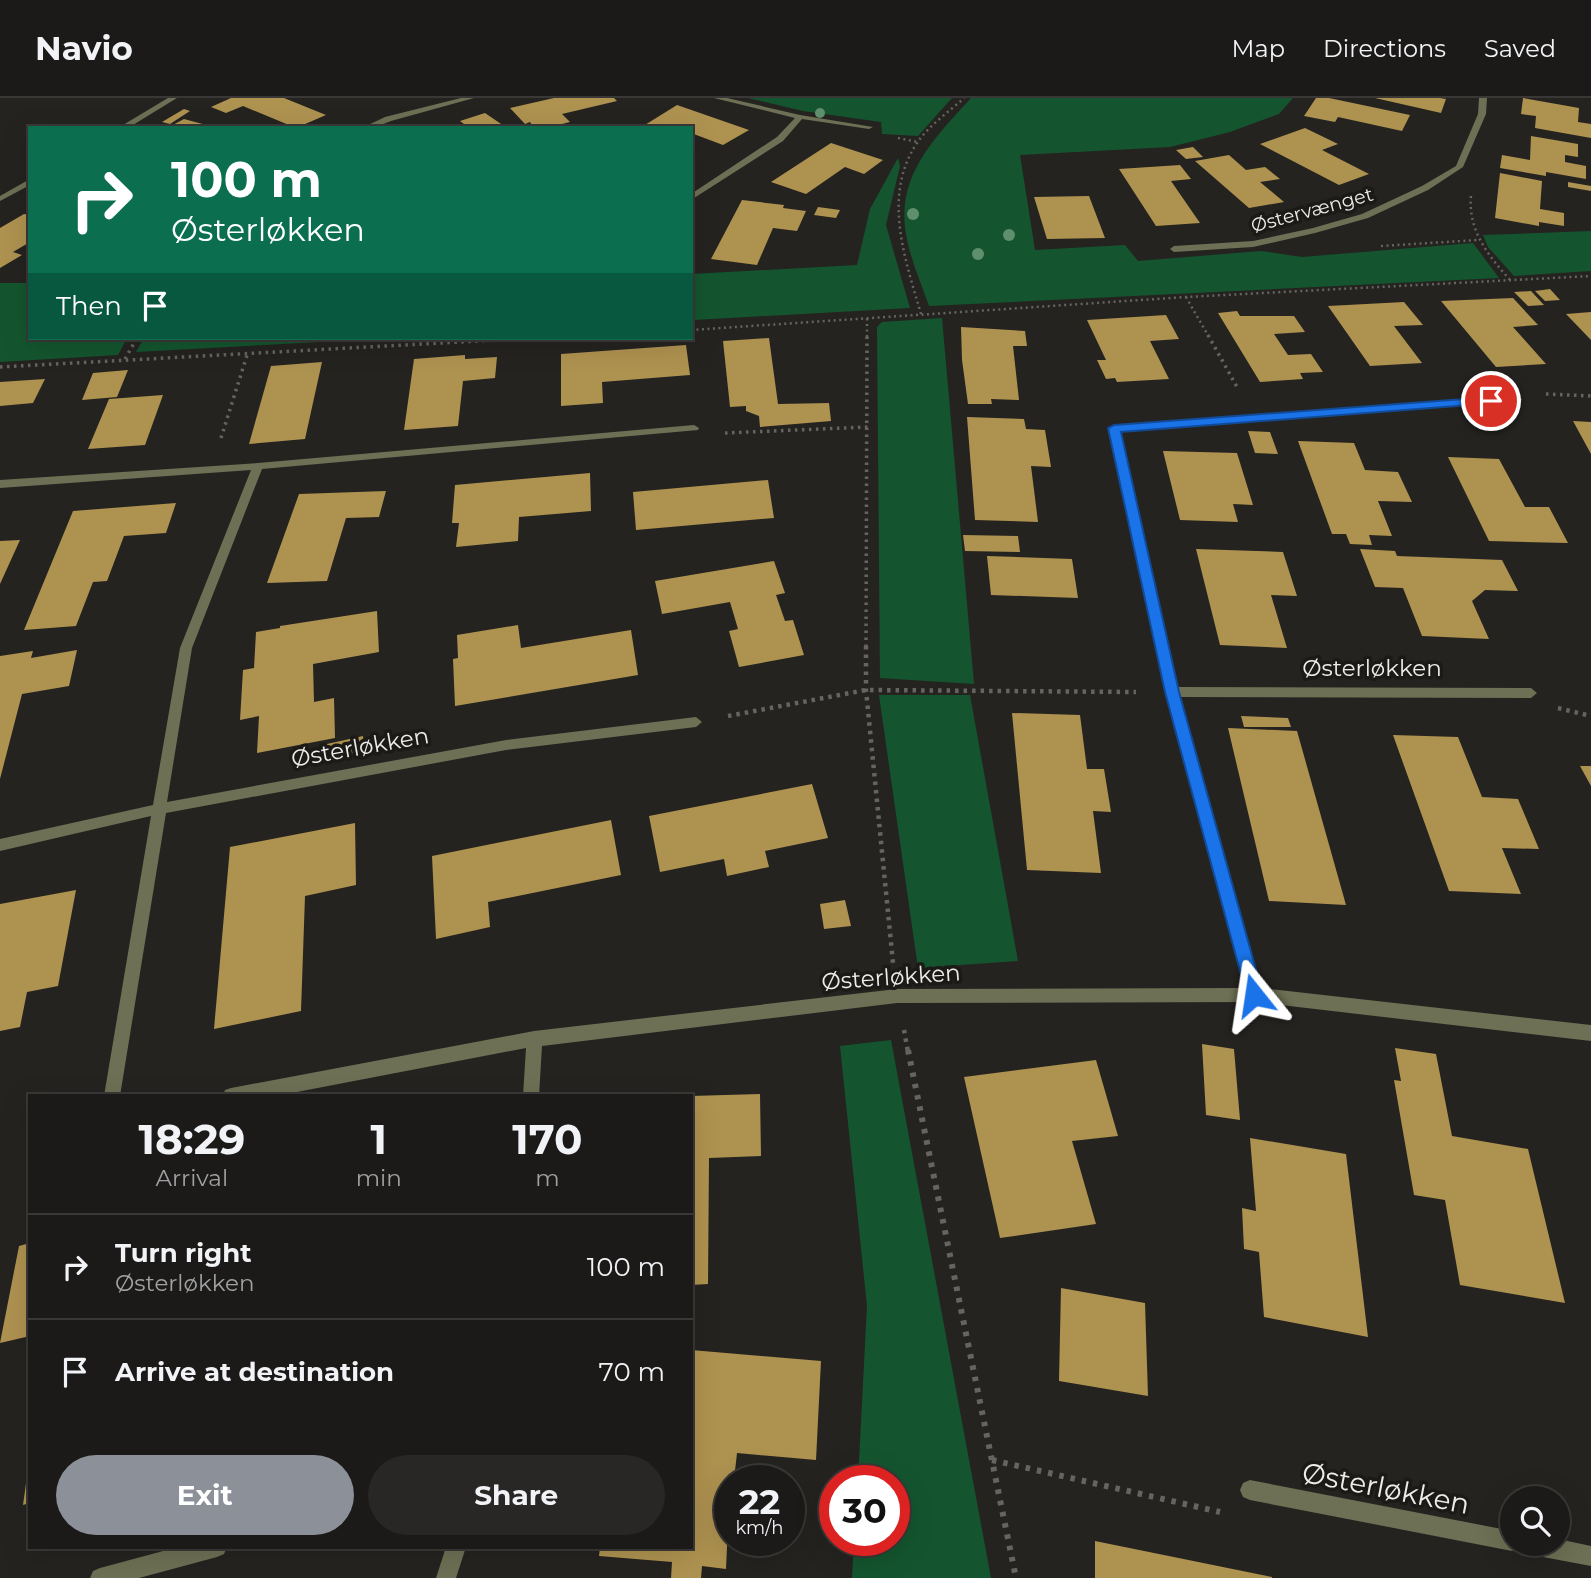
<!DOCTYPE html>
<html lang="en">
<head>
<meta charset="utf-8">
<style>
  body { margin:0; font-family:Montserrat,sans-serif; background:#292725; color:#f1f3f6; height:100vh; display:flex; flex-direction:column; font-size:26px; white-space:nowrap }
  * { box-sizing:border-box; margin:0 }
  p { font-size:23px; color:#a0a1a2 }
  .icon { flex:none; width:38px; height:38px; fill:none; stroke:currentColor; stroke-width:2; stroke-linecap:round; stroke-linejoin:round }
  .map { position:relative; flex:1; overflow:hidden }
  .sheet { position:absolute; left:28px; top:996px; width:665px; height:455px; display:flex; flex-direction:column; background:#1c1a18; border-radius:0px; box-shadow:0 7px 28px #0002,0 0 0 2px #3a3837 }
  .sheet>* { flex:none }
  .banner { position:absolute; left:28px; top:28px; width:665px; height:214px; border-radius:0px; box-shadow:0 7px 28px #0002,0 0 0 2px #3a3837; background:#0b6e4f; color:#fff; overflow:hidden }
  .tools { position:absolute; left:1500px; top:1388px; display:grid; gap:14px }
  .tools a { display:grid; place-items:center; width:70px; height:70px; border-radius:50%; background:#1c1a18; box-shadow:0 7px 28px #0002,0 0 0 2px #3a3837; font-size:35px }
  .speed { position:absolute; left:714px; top:1367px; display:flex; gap:14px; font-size:35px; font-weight:700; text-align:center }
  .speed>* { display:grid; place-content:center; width:91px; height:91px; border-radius:50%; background:#1c1a18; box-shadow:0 7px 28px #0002,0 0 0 2px #3a3837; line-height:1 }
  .speed small { font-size:18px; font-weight:400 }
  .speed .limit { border:10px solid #d22; background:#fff; color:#111 }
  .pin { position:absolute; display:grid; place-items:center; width:60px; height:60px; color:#fff; margin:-30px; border:4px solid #fff; border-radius:50%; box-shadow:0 2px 7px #0007 }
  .me { position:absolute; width:77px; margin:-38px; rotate:345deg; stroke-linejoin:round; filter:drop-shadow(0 0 5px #0008) }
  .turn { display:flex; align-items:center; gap:24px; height:147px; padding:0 28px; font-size:32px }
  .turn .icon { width:91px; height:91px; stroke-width:2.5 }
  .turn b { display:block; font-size:49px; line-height:60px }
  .then { display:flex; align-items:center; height:66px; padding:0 28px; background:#0003; gap:14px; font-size:26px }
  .eta { display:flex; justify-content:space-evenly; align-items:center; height:119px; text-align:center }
  .eta b { font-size:42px; font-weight:700; line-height:49px }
  .action { display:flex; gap:14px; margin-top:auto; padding:14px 28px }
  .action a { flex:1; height:80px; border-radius:42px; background:#8c9099; color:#fff; font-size:28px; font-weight:700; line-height:80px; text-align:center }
  .action a+a { background:#292725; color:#f1f3f6 }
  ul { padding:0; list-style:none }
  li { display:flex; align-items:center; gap:21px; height:105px; padding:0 28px; border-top:2px solid #3a3837 }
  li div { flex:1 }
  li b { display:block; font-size:26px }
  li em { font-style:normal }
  header { display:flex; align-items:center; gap:42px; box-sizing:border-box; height:98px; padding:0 35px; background:#1c1a18; border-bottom:2px solid #3a3837 }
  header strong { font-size:33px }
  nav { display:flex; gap:38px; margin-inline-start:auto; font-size:24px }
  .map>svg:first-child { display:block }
  .green { fill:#14552f }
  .building { fill:#ae9250 }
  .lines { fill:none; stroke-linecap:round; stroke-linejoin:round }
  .path-far3 { stroke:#666461; stroke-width:2.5; stroke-dasharray:2 3.5; stroke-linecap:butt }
  .path-far2 { stroke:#666461; stroke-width:3.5; stroke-dasharray:2.5 4.5; stroke-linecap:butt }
  .path-far1 { stroke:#666461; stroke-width:4.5; stroke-dasharray:3.5 5; stroke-linecap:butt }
  .path { stroke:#666461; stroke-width:6; stroke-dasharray:4.5 7; stroke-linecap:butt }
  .street { fill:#6d7054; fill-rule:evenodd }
  .tree { fill:#5f8f6c }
  .route { fill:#1a73e8; stroke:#114b97; stroke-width:2 }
  .labels { text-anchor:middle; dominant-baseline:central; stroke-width:7; stroke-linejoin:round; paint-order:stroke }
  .far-street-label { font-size:19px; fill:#edecea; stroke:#1b1a17 }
  .street-label { font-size:23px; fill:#edecea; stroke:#1b1a17 }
  .near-street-label { font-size:28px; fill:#edecea; stroke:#1b1a17 }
</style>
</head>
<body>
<header>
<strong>Navio</strong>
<nav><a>Map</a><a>Directions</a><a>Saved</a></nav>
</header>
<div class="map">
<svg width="1591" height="1480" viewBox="0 0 1591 1480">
  <rect width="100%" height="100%" fill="#252320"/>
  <g class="green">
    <path d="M748 0H952L918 38 882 36 881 24 803 13Z"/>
    <path d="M971 0H1293L1279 16 1230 34 1170 49 1020 57 1035 152 1125 147 1138 163 1261 153 1302 159 1473 145 1499 180 929 208C922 188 913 167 908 146 892 82 931 44 971 0Z"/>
    <path d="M898 60 900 68 886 127 910 210 694 222 691 176 857 167 870 111Z"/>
    <path d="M1591 133V173L1514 178 1488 149 1483 137Z"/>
    <path d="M0 185H30V240H127L118 257 0 264Z"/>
    <path d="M942 220 974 586 880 580 877 229 882 224Z"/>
    <path d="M144 240H395L136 254Z"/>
    <path d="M879 597H970L1018 863 918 870Z"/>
    <path d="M891 942 991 1480H852L854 1442H894V1382H858L867 1208 840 948Z"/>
  </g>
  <g class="building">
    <path d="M231 0H284L326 17 296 30 243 8 226 15 211 9Z"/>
    <path d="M554 0H614L617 3 562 16 570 24 546 30H534L530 24 525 26 510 10Z"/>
    <path d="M1316 0H1329L1410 17 1402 33 1338 19 1335 24 1304 18Z"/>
    <path d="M1375 0H1440L1446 1 1441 15Z"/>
    <path d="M1523 0 1579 10 1578 24 1591 26V40L1535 30 1536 18 1521 16Z"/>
    <path d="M677 7 749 32 723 47 691 35V30H640Z"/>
    <path d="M184 11 190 13 170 26 162 24Z"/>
    <path d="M485 15 507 30H455L464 26 460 23Z"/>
    <path d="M184 21 210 28 167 30Z"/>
    <path d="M1305 30 1338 46 1322 52 1369 76 1339 87 1260 46Z"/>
    <path d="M1531 38 1578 46V59L1565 57V64L1586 68V81L1546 74V78L1500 70 1502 57 1530 62Z"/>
    <path d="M831 45 883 62 864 76 845 69 806 96 771 84Z"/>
    <path d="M1193 49 1203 59 1186 61 1176 52Z"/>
    <path d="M1229 57 1246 72 1265 69 1280 81 1260 84 1284 104 1249 110 1195 63Z"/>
    <path d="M1180 67 1191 81 1171 83 1200 125 1156 128 1119 71Z"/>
    <path d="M1500 75 1542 83 1540 111 1564 115V128L1539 124V128L1495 120Z"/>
    <path d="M1568 84 1591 88V93L1568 89Z"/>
    <path d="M1089 98 1105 140 1047 141 1034 99Z"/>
    <path d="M742 102 784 107 783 110 806 113 797 133 773 130 757 167 711 161Z"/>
    <path d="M818 109 840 112 836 120 814 117Z"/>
    <path d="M24 116 30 117V144L13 154 22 157 0 170V130Z"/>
    <path d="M1550 191 1560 202 1545 203 1535 193Z"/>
    <path d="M1531 193 1544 207 1528 208 1514 194Z"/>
    <path d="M1513 200 1538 227 1513 229 1546 266 1496 269 1441 203Z"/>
    <path d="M1404 204 1423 227 1394 228 1422 265 1370 268 1328 208Z"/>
    <path d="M1237 213 1240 218H1294L1305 234 1274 236 1288 257 1311 256 1323 274 1300 275 1303 281 1260 284 1218 215Z"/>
    <path d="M1591 214V242L1566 216Z"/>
    <path d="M1166 217 1179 241 1150 243 1169 281 1117 284 1115 280 1106 281 1097 262H1106L1087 222Z"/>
    <path d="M961 229 1025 233 1027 248H1013L1019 302 991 301 992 306H968L962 262Z"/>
    <path d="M769 240 778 306 829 305 831 323 760 329 759 318 746 313V308L730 309 723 243Z"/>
    <path d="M686 247 690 277 602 284 603 305 561 308V256Z"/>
    <path d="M465 257V261L497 259 495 280 463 283 458 328 404 332 414 261Z"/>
    <path d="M322 264 305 341 249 346 271 268Z"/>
    <path d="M128 272 117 299 82 302 93 275Z"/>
    <path d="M45 281 33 305 0 308V284Z"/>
    <path d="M163 297 145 347 88 351 109 301Z"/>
    <path d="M967 319 1024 321 1026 331 1045 332 1051 369 1031 368 1038 424 975 422Z"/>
    <path d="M1573 323 1591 324V356Z"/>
    <path d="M1248 333 1270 334 1278 356 1255 355Z"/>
    <path d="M1298 343 1354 345 1365 372 1398 374 1412 404 1378 403 1392 438 1369 437 1372 447 1350 446 1346 436H1332Z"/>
    <path d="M1163 353 1237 355 1253 407 1233 406 1238 424 1180 422Z"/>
    <path d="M1448 359 1499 361 1525 409H1549L1568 445 1489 443Z"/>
    <path d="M590 375 591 413 519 419 518 443 456 449 459 425H452L455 387Z"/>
    <path d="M768 382 774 420 636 432 633 394Z"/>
    <path d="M386 393 379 419 346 420 327 483 267 485 299 396Z"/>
    <path d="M176 405 166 435 124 438 107 483 93 484 76 528 24 532 73 413Z"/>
    <path d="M963 437 1018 438 1020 454 965 453Z"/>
    <path d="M20 442 0 486V443Z"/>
    <path d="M1196 451 1283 454 1297 498 1271 497 1287 550 1220 547Z"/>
    <path d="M1360 451 1395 453 1397 458 1502 462 1518 493 1485 492 1472 503 1489 541 1422 538 1403 490 1375 489Z"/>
    <path d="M987 458 1072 461 1078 500 991 497Z"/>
    <path d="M774 463 785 495 776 497 785 523 793 522 804 557 739 569 729 533 738 531 730 504 662 516 655 483Z"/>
    <path d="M377 513 379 554 313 566 314 604 334 600 335 640 257 655 259 618 240 622 243 572 254 570 256 534 280 530V528Z"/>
    <path d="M518 527 521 550 631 532 638 577 455 608 453 561 458 560 457 537Z"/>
    <path d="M77 552 69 588 22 596 0 681V558L33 553 31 560Z"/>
    <path d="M1012 615 1080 617 1087 671H1104L1111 714 1093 713 1101 775 1027 772Z"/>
    <path d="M1241 618 1288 620 1291 629H1244Z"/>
    <path d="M1228 630 1297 633 1346 807 1269 803Z"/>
    <path d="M1393 637 1458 639 1482 699 1518 701 1539 751 1502 750 1521 796 1449 793Z"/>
    <path d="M363 638 364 653 328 660 327 646Z"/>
    <path d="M1580 668H1591V688Z"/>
    <path d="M812 686 828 740 765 753 769 769 727 778 724 761 660 774 649 718Z"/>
    <path d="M611 722 621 777 488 804 490 829 436 841 432 758Z"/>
    <path d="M355 725 356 787 305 798 301 913 214 931 230 749Z"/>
    <path d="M76 792 58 888 27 894 20 929 0 933V806Z"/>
    <path d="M845 802 851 828 824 831 820 806Z"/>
    <path d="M1202 946 1234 951 1240 1022 1206 1017Z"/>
    <path d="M1395 950 1436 956 1452 1038 1528 1051 1565 1205 1460 1187 1445 1102 1414 1097 1394 982 1401 983Z"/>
    <path d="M1096 962 1118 1038 1072 1043 1096 1126 1000 1140 964 979Z"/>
    <path d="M760 996 761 1058 709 1060 708 1186 691 1187V998Z"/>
    <path d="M1250 1040 1346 1056 1368 1239 1264 1219 1259 1154 1244 1151 1242 1110 1256 1113Z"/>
    <path d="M30 1145V1238L0 1245 19 1148Z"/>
    <path d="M1061 1190 1145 1205 1148 1298 1059 1283Z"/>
    <path d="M691 1252 821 1263 816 1362 737 1355 734 1382H730L726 1471 702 1468 701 1480H671L672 1464 599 1458 600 1449H691Z"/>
    <path d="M28 1371 30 1405 23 1407Z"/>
    <path d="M1095 1443 1272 1479V1480H1095Z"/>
  </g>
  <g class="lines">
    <g class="path-far3">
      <path d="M898 40 918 44"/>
      <path d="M1471 98C1468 133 1488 157 1510 182"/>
      <path d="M1381 148 1478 142"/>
      <path d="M1186 199 1209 239"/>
      <path d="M921 216C905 161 882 97 917 45 929 27 949 14 964 0"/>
      <path d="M691 232 1186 199 1591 178"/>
      <path d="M867 239V220"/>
    </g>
    <g class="path-far2">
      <path d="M1208 237 1237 289"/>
      <path d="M125 261 137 240"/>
      <path d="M0 269 533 240"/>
      <path d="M1546 296 1591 298"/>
      <path d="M725 335 868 329"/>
      <path d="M221 340 248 254"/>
      <path d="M866 549 867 237"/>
    </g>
    <g class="path-far1">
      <path d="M866 548V592L893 865"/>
      <path d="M1558 610 1591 618"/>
      <path d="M728 618 866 592 1136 594"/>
      <path d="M904 932 908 954"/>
    </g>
    <g class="path">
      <path d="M908 952 1016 1480"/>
      <path d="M992 1362 1220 1414"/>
    </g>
    <g class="street">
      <path d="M168 0H177L128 30H118Z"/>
      <path d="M461 0H474L391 23 373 30H362L385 19Z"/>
      <path d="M714 0H727L800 17 873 29 869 31 802 21 783 43 691 102V96L777 39 795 20Z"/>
      <path d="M1479 0H1487L1486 16 1463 69 1428 92 1368 120 1315 135 1253 149 1174 154 1170 151 1174 148 1253 143 1313 130 1362 116 1422 88 1456 68 1478 16Z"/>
      <path d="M30 81V87L0 103V98Z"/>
      <path d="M1517 298 1522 301 1521 303 1120 333 1177 589 1531 590 1537 595 1531 600 1180 599 1260 890 1591 927V943L1254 904 897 905 542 948 539 998H523L526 950 276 998H223L225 992 231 990 534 933 897 891 1244 890 1166 594 1109 330 1114 327Z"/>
      <path d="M694 327 699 330 698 332 262 371 192 550 167 704 506 642 696 619 702 624 696 629 506 652 166 715 120 998H104L151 718 0 753V741L153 707 180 550 251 372 0 390V382L258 365Z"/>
      <path d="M1250 1382 1512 1433V1446H1558V1441L1591 1448V1468L1527 1456 1519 1450 1512 1453 1250 1402 1243 1399 1240 1392 1243 1385Z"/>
      <path d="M178 1449H227L224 1456 217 1459 139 1480H90L93 1473 100 1470Z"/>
      <path d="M446 1449H466L456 1480H436Z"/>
    </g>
  </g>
  <g class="tree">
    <circle cx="820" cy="15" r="5"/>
    <circle cx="913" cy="116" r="6"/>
    <circle cx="1009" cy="137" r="6"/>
    <circle cx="978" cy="156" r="6"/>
  </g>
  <path class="route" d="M1491 299 1497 303 1495 305 1121 334 1179 594 1263 897 1260 903 1254 905 1248 903 1165 594 1108 330 1114 327Z"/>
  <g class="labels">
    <g class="far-street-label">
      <text transform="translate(1312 112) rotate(-15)">Østervænget</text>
    </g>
    <g class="street-label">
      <text x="1372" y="570">Østerløkken</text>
      <text transform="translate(360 649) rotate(-10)">Østerløkken</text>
      <text transform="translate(891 879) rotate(-4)">Østerløkken</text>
    </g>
    <g class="near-street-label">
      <text transform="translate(1386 1390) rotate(11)">Østerløkken</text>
    </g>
  </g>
</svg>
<div class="tools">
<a><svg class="icon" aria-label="search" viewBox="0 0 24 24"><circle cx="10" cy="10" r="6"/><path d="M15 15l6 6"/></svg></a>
</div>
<div class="speed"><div>22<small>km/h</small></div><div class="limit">30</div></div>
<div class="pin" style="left:1491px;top:303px;background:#d93025"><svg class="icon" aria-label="arrive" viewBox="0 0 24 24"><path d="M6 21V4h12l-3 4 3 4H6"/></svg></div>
<svg class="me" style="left:1254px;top:897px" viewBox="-20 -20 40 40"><path d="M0-17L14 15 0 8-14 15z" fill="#1a73e8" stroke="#fff" stroke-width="4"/></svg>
<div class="banner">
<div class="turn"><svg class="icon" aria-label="right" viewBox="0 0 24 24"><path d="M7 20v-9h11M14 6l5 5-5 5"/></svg><div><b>100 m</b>Østerløkken</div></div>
<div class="then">Then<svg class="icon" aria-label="arrive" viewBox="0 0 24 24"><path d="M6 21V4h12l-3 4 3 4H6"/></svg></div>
</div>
<section class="sheet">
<div class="eta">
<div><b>18:29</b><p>Arrival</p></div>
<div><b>1</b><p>min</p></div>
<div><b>170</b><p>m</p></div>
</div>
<ul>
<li><svg class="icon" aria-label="right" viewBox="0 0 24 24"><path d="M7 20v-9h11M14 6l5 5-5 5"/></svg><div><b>Turn right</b><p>Østerløkken</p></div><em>100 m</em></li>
<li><svg class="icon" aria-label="arrive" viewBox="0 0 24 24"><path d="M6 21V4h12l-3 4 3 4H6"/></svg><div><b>Arrive at destination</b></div><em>70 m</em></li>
</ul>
<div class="action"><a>Exit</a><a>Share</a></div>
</section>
</div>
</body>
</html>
